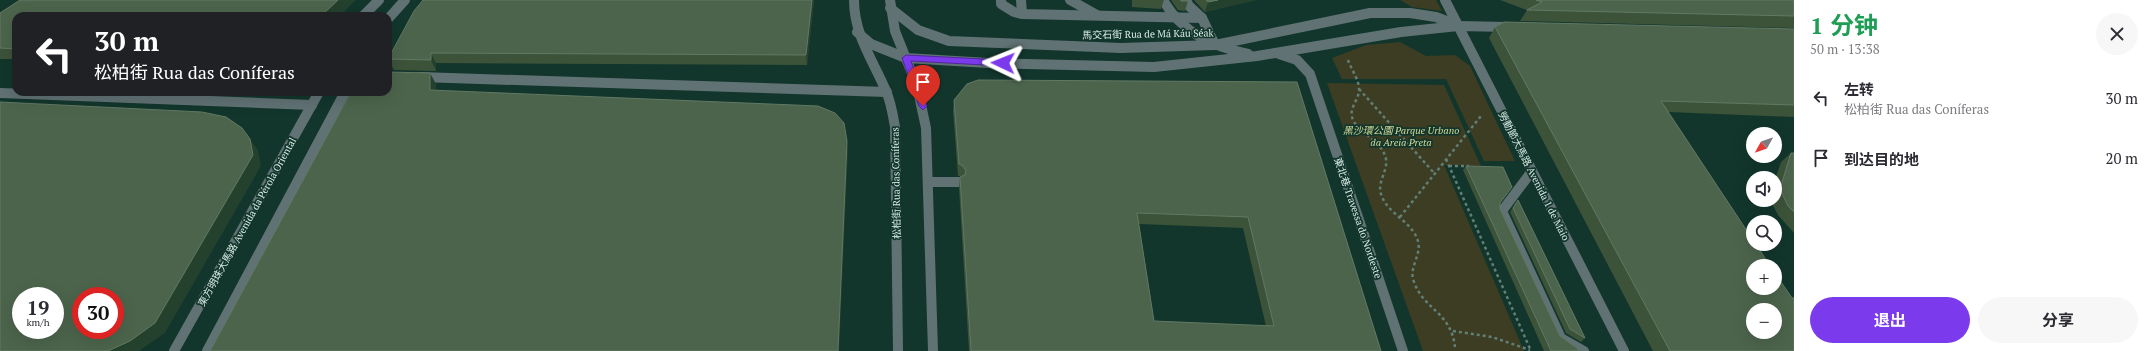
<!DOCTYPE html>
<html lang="zh">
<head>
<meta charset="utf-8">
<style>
  body { margin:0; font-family:"PT Serif","Noto Sans SC",serif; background:#f7f7f7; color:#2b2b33; height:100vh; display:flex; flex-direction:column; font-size:15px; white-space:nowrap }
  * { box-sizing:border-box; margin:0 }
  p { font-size:13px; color:#7c7c81 }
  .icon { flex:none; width:22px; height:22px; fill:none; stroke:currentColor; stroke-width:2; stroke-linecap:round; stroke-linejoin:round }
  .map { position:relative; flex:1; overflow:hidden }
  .details { display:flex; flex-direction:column; background:#fff; width:360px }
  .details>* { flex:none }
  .top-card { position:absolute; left:12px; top:12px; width:380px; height:84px; border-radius:12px; box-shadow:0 4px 16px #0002; background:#202124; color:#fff; overflow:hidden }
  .needle { width:26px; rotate:230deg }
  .tools { position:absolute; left:1746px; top:127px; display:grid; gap:8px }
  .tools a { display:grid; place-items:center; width:36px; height:36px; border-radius:50%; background:#fff; box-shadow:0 4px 16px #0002; font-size:20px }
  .speed { position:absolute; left:12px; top:287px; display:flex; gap:8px; font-size:20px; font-weight:700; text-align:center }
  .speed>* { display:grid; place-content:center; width:52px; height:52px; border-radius:50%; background:#fff; box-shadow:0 4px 16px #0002; line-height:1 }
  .speed small { font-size:10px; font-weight:400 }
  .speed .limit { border:6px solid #d22; background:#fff; color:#111 }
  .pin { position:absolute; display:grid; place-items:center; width:34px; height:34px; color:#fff; margin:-41px -17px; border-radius:50% 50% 50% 0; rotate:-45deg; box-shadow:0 0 4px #0007 }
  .pin .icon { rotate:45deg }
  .me { position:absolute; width:44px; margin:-22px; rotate:272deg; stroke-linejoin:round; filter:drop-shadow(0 0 3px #0008) }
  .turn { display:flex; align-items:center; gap:14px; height:84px; padding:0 16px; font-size:18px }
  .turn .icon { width:52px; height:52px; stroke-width:2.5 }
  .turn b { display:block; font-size:28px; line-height:34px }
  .round { display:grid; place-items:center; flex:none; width:42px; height:42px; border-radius:21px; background:#f7f7f7 }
  .head { display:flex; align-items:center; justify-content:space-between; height:68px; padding:0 16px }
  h1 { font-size:24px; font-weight:700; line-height:30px; color:#1e9e55 }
  .action { display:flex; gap:8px; margin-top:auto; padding:8px 16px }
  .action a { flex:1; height:46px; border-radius:24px; background:#7c3aed; color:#fff; font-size:16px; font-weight:700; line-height:46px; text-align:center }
  .action a+a { background:#f7f7f7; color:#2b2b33 }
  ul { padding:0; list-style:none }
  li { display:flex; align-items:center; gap:12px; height:60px; padding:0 16px }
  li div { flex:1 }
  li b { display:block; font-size:15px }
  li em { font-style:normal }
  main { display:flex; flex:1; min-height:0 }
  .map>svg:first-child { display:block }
  .green { fill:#3c3d22 }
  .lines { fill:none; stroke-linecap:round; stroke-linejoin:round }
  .path { stroke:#627f77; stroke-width:2.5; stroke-dasharray:3 3; stroke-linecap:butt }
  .minor { stroke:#617274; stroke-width:10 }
  .wall { fill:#3c533a; fill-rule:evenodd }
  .shaded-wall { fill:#24412d }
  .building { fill:#4c644c; stroke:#627964; fill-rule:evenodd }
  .route { fill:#7c3aed; stroke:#51269a }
  .labels { text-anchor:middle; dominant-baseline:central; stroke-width:3.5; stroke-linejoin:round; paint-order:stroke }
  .street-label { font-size:10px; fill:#d7eae3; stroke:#12362c }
  .park-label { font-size:10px; font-style:italic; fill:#d4d898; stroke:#12362c }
</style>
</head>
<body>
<main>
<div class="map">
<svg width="1794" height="351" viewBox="0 0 1794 351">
  <rect width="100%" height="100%" fill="#12362c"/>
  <g class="green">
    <path d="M1400 0H1436L1442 11 1412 7Z"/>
    <path d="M1400 42 1426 56 1455 55 1470 66 1515 161H1484L1446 79H1342L1332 58 1366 45Z"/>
    <path d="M1327 83 1444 85 1481 166 1444 165 1524 351H1423Z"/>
  </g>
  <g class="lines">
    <g class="path">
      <path d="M1348 60C1351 69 1360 81 1359 91 1358 101 1348 109 1353 120 1361 136 1382 140 1386 159 1388 171 1377 182 1381 194 1387 214 1412 221 1418 241 1422 255 1408 268 1414 282 1424 310 1451 312 1455 347"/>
      <path d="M1359 89 1435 174"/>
      <path d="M1446 159 1531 351"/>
      <path d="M1449 166H1469"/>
      <path d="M1400 217 1481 116"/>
      <path d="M1453 331 1492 337 1530 350"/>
    </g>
    <g class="minor">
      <path d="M854 0C854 35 873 60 886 91 891 102 893 115 895 127L898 351"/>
      <path d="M890 0 895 31 917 86 926 128 933 351"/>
      <path d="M1001 0V4L1014 12 1022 14 1202 18"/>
      <path d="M1021 0 1022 14"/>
      <path d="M1070 0 1097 15"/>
      <path d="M1163 0C1182 33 1212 46 1248 54"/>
      <path d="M1186 0 1189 6 1202 18 1215 45"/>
      <path d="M1445 0 1624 351"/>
      <path d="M890 8 918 30 949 41 1121 48 1215 45 1370 13H1410L1436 17 1457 25"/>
      <path d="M363 16 379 0"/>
      <path d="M388 19 405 0"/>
      <path d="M857 32 871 44 906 58 988 63 1154 67 1257 56 1401 32 1458 26 1508 27"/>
      <path d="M1279 54 1297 60 1310 74 1403 351"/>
      <path d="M420 77 887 92"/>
      <path d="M0 93 312 105"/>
      <path d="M1532 171 1502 211 1561 338 1584 351"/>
      <path d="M928 182H959"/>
      <path d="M174 351 319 92"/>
      <path d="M207 351 345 92"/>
    </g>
  </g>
  <g class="wall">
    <path d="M20 0H355L339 16H16V59H0V13Z"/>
    <path d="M423 0H814L807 65 436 63V71L394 70 388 59Z"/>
    <path d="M1132 0H1164L1161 9 1132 7Z"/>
    <path d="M1171 0H1187L1188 1 1185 11 1178 10Z"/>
    <path d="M1194 0H1256L1205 12Z"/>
    <path d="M1500 0H1794V28L1520 21 1527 10Z"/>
    <path d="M1495 27 1794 29V117L1668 112 1794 351H1653L1489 38Z"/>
    <path d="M1297 82 1381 351H969L959 188 960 177 962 176H958L953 111 954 100ZM1139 224 1243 228 1266 326 1154 321Z"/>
    <path d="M1791 153H1794V233L1778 215 1770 200H1775V180L1781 162Z"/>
    <path d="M1466 166 1500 203V209L1560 336 1579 351H1544L1463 170Z"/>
    <path d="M1518 200 1585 338 1581 342 1566 333 1510 212Z"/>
  </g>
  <g class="shaded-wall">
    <path d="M338 0H355L339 16H321Z"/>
    <path d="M812 0H814L807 65 806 55Z"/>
    <path d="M1218 0H1256L1205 12 1208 2Z"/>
    <path d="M431 53 436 63V71L431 60Z"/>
    <path d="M430 73 436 84 435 101 430 90Z"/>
    <path d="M242 128 258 150 261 166 165 333 139 351H108Z"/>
    <path d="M847 141 848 152 839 351H838Z"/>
  </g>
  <g class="building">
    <path d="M20 0H338L321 16H16V49L0 48V13Z"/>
    <path d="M423 0H812L806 55 431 53V60L388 59 414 11Z"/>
    <path d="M1181 0H1187L1188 1H1181Z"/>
    <path d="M1206 0H1218L1208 2Z"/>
    <path d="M1536 0H1794V16L1527 10 1542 2Z"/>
    <path d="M1504 22 1794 29V105L1661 101 1753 240V244H1756L1770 266H1753V288H1775V273L1792 298H1794V351H1670L1495 27ZM1753 310H1775V332H1753Z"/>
    <path d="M388 72 430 73V90L818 106 835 113 844 123 847 141 838 351H210L351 92H388Z"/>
    <path d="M978 80 1297 82 1381 351H971L960 177 965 175 966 171 963 166 959 164 954 100 967 84ZM1137 213 1248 217 1274 326 1154 321Z"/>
    <path d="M0 102 202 112 226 117 242 128 250 139 253 155 155 323 130 341 108 351H0ZM21 296H55V330H21ZM81 296H115V330H81Z"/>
    <path d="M1791 153H1794V212L1788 206 1780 189Z"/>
    <path d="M1466 166 1503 167 1512 187 1500 203V209L1560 336 1577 348 1579 351H1551Z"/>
    <path d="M1518 200 1585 338 1570 329 1513 208Z"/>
  </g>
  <path class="route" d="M906 55 1003 60 1007 63 1003 66 911 61 927 106 923 110 919 106 902 58Z"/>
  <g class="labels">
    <g class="street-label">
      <text transform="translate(1148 34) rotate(-1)">馬交石街 Rua de Má Káu Séak</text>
      <text transform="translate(1534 176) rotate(63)">勞動節大馬路 Avenida 1 de Maio</text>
      <text transform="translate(896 183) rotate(-91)">松柏街 Rua das Coníferas</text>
      <text transform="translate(1358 218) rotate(71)">東北巷 Travessa do Nordeste</text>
      <text transform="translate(247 222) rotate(-61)">東方明珠大馬路 Avenida da Pérola Oriental</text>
    </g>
    <g class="park-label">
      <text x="1401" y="130">黑沙環公園 Parque Urbano<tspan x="1401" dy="12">da Areia Preta</tspan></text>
    </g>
  </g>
</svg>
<div class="tools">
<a><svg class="needle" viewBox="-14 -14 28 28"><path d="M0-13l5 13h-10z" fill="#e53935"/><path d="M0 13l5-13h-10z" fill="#7c7c81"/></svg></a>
<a><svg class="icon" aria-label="sound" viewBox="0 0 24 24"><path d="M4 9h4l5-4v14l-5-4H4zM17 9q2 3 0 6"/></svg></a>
<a><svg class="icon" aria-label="search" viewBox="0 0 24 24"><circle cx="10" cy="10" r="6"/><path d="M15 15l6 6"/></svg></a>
<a>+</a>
<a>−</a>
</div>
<div class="speed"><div>19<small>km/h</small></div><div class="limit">30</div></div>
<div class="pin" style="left:923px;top:106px;background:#d93025"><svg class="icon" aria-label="arrive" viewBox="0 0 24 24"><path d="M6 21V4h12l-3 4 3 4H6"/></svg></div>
<svg class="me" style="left:1003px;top:63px" viewBox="-20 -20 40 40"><path d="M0-17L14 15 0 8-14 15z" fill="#7c3aed" stroke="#fff" stroke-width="4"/></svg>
<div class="top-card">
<div class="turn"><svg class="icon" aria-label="left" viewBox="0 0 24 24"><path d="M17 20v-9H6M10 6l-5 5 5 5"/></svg><div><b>30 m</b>松柏街 Rua das Coníferas</div></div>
</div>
</div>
<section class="details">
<div class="head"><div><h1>1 分钟</h1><p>50 m · 13:38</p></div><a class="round"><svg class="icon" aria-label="close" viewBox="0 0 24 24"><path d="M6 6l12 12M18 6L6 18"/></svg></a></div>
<ul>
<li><svg class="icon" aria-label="left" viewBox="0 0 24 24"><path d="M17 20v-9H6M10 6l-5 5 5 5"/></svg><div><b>左转</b><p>松柏街 Rua das Coníferas</p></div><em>30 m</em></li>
<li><svg class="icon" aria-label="arrive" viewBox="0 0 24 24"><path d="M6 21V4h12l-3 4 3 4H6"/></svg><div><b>到达目的地</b></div><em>20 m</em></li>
</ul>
<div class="action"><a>退出</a><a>分享</a></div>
</section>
</main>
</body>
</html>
